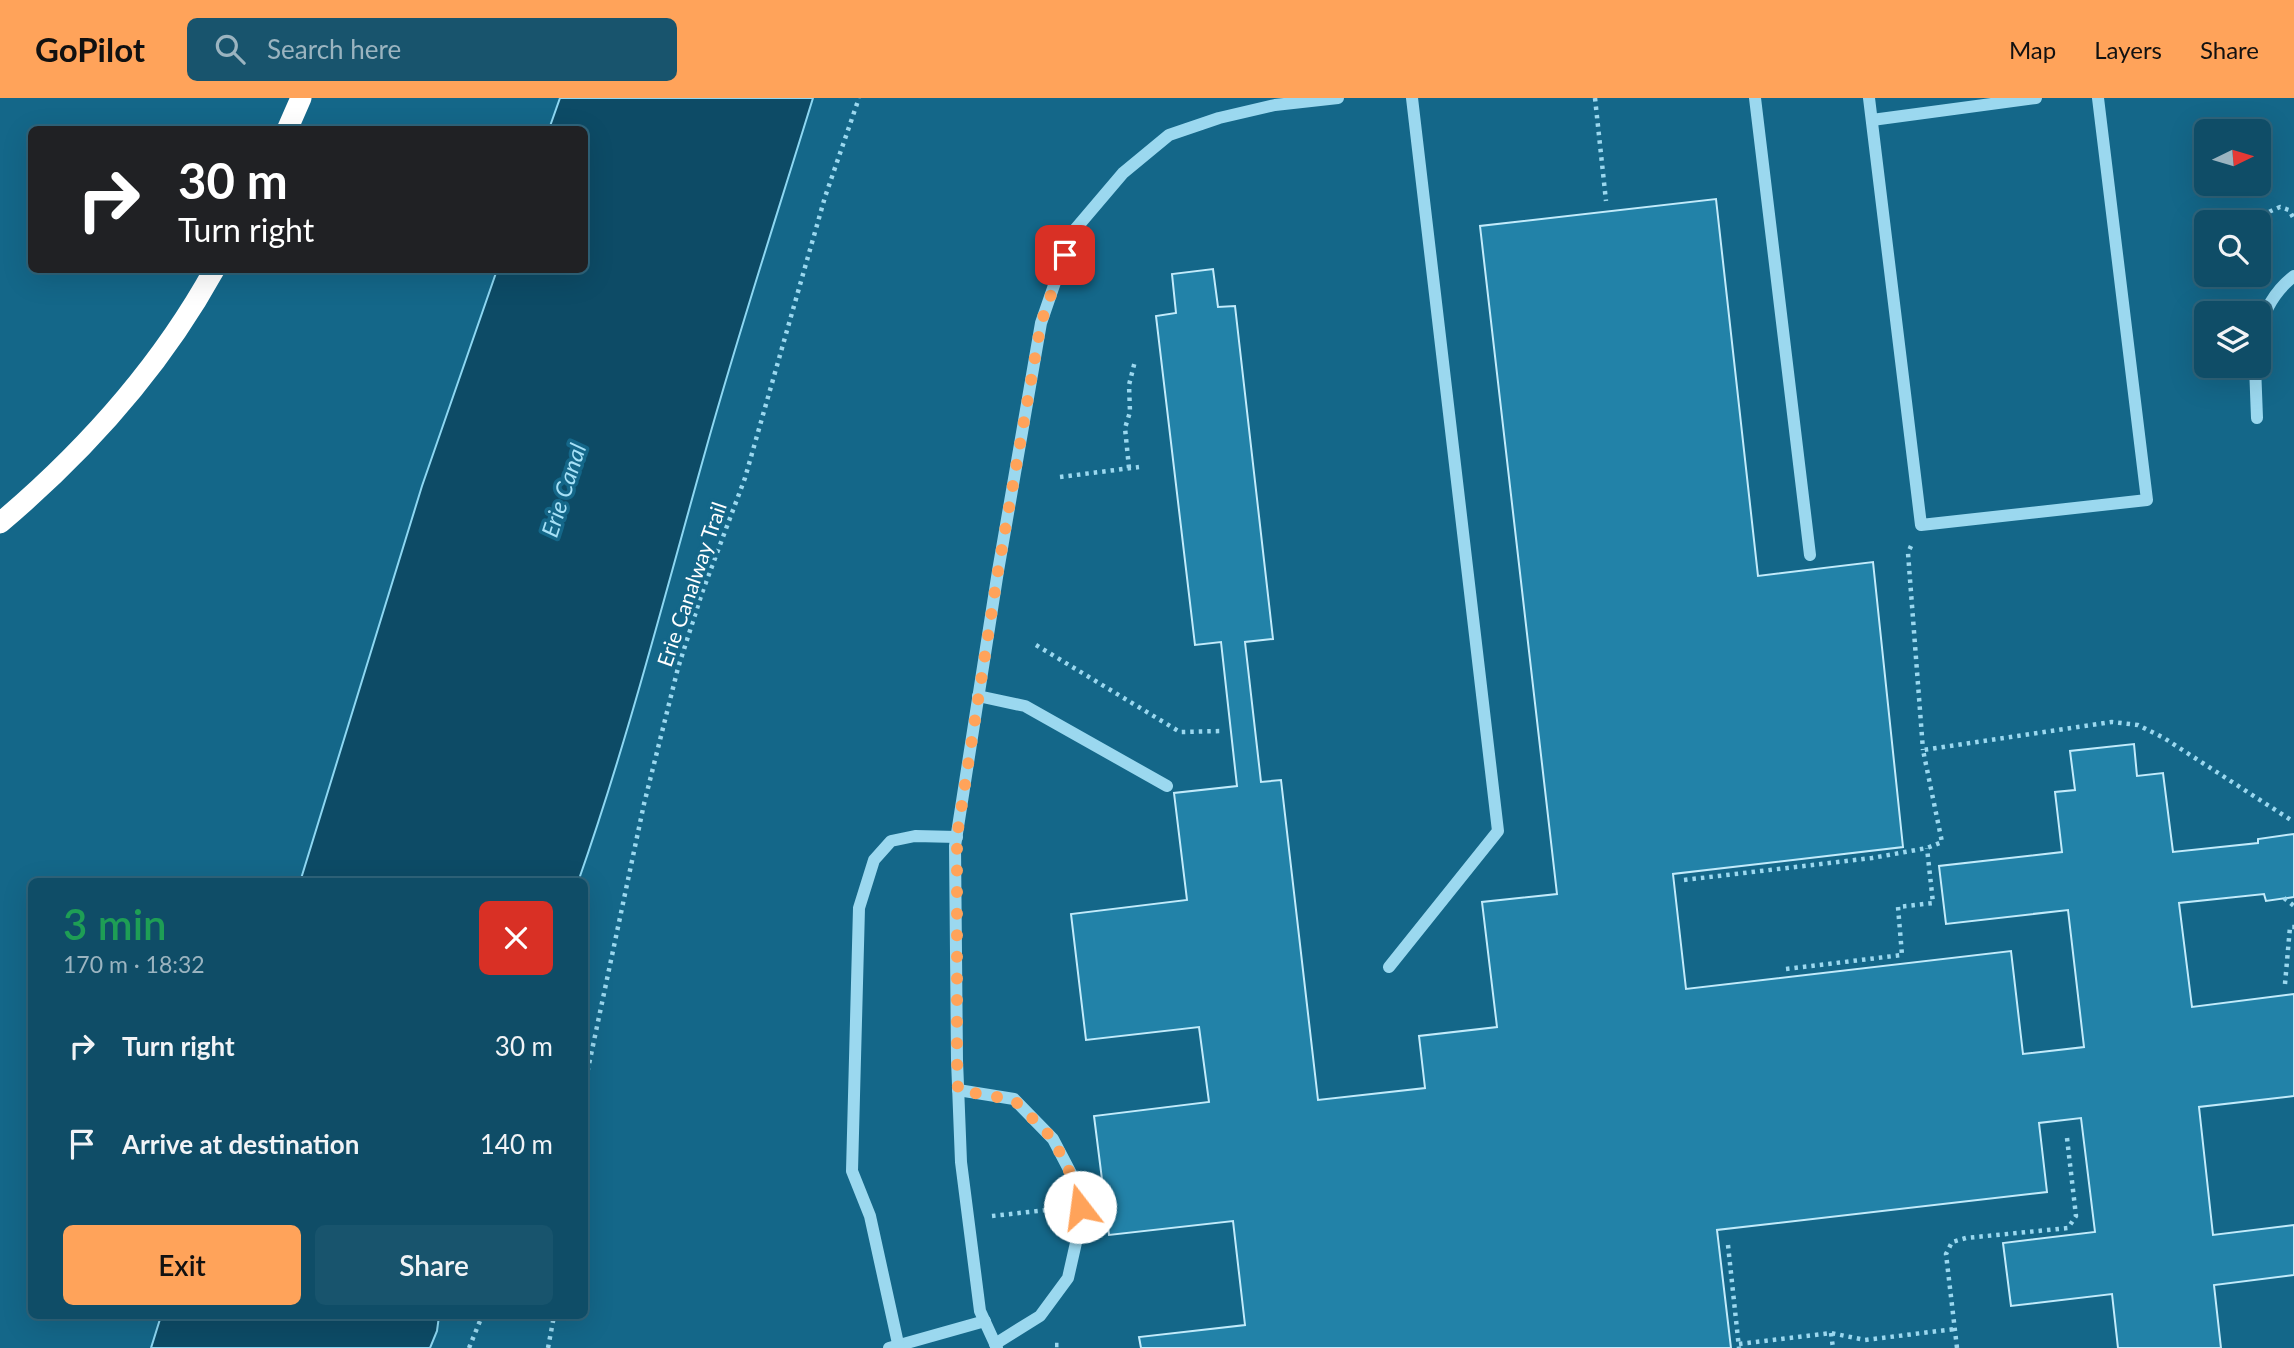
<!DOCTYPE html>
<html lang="en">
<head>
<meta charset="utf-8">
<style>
  body { margin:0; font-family:Lato,sans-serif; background:#18546d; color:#f1f3f6; height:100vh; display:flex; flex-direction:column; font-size:26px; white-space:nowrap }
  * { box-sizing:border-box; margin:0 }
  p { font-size:23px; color:#9bb4c0 }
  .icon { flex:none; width:38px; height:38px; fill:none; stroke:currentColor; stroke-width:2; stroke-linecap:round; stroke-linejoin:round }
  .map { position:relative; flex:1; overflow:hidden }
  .details { position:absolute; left:28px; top:780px; width:560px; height:441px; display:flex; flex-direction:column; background:#0f4d67; border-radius:10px; box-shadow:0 7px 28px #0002,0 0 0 2px #2f647b }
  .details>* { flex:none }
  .hud { position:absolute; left:28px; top:28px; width:560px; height:147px; border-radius:10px; box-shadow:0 7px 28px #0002,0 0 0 2px #2f647b; background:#202124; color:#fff; overflow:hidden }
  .needle { width:46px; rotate:85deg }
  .controls { position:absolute; left:2194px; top:21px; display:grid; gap:14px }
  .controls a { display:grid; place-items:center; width:77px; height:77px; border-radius:10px; background:#0f4d67; box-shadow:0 7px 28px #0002,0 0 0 2px #2f647b; font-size:35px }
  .pin { position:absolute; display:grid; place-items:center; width:60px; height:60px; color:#fff; margin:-30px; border-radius:14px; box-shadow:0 4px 10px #0006 }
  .me { position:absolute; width:77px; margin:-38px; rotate:345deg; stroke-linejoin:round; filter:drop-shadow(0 0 5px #0008) }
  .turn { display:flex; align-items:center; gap:24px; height:147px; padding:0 35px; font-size:32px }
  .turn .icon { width:91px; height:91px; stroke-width:2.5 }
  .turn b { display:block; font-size:49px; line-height:60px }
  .round { display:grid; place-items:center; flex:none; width:74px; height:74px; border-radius:10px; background:#18546d }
  .headline { display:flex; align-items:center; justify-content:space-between; height:119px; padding:0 35px }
  h1 { font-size:42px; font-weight:600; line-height:52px; color:#1e9e55 }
  .button { display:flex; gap:14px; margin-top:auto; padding:14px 35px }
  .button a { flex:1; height:80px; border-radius:10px; background:#ffa35a; color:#111; font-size:28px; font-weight:600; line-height:80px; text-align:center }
  .button a+a { background:#18546d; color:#f1f3f6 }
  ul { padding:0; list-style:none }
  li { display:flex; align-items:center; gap:21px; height:98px; padding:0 35px }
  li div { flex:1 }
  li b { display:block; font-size:26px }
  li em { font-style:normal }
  header { display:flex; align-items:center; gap:42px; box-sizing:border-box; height:98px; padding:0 35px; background:#ffa35a; color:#111 }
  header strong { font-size:33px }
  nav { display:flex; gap:38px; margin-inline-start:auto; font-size:24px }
  .search { width:490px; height:63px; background:#18546d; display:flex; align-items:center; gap:18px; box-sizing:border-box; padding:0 24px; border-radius:10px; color:#9bb4c0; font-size:26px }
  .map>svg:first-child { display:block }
  .water { fill:#0d4b66; stroke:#8dd7f2; stroke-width:2 }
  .building { fill:#2282a8; stroke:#c2ebfb; stroke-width:2 }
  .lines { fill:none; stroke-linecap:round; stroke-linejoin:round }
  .path { stroke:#9bd8ef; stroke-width:4.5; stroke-dasharray:3.5 5; stroke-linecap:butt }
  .minor { stroke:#9bd8ef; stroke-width:12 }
  .highway { stroke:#fff; stroke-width:21 }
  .route { stroke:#ffa35a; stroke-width:12; stroke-dasharray:0 21.6 }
  .labels { text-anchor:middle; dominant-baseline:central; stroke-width:7; stroke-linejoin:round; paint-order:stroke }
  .street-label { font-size:21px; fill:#fff; stroke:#146789 }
  .water-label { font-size:23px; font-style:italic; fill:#a7e1f7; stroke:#146789 }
</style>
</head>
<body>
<header>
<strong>GoPilot</strong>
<div class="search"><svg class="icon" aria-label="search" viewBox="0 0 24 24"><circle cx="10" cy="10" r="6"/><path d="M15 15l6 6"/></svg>Search here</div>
<nav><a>Map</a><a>Layers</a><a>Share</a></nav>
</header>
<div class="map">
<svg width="2294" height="1250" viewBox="0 0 2294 1250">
  <rect width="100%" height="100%" fill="#146789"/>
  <g class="water">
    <path d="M560 0H813C777 117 739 233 706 351 665 496 628 642 578 784H300L422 388 497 172H584V32L549 31Z"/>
    <path d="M161 1218H439L437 1233 430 1250H151Z"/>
  </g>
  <path class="building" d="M1716 101 1758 478 1873 464 1903 749 1673 776 1686 891 2011 853 2023 956 2084 949 2068 812 1946 826 1939 768 2062 754 2055 694 2075 692 2070 653 2134 646 2137 678 2163 675 2173 754 2258 745V741L2294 736V799L2266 803 2264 796 2179 805 2192 909 2294 896V998L2199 1009 2213 1137 2294 1127V1177L2214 1187 2221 1250H2118L2112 1196 2011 1208 2003 1145 2095 1134 2081 1020 2039 1025 2047 1094 1717 1132 1731 1250H1141L1139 1239 1245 1227 1233 1123 1109 1137 1094 1018 1209 1004 1199 929 1086 942 1071 816 1187 802 1174 695 1237 688 1221 544 1195 547 1156 218 1176 215 1172 176 1213 171 1218 209 1235 208 1273 541 1245 544 1261 684 1281 682 1318 1002 1425 990 1419 938 1497 929 1482 804 1557 796 1480 128Z"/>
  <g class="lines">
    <g class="path">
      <path d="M1595 0 1606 103"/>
      <path d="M2246 124 2280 109 2289 112 2294 121"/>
      <path d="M1129 370 1125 330 1130 314 1129 287 1135 263"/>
      <path d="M1060 379 1139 369"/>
      <path d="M1911 448 1908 455 1923 652"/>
      <path d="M1036 547 1180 634 1223 633"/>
      <path d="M1684 782 1872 760 1927 750 1942 744 1923 652 2112 624 2138 627 2164 640 2294 724"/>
      <path d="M2284 800 2294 808"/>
      <path d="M1786 871 1902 857 1898 809 1933 805 1927 750"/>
      <path d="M2285 886 2290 829H2294"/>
      <path d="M584 990 644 706 678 570 702 495 745 380 825 99 859 0"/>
      <path d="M584 1040V1053"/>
      <path d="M992 1118 1056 1111"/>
      <path d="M1728 1147 1739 1250"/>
      <path d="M1831 1235 1833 1250"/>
      <path d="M1739 1246 1831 1235 1865 1242 1955 1231"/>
      <path d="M1055 1247H1063"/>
      <path d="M469 1250 482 1218"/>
      <path d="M548 1250 554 1218"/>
      <path d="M1957 1250 1946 1156 1952 1144 1966 1140 2068 1130 2076 1118 2067 1040"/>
    </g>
    <g class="minor">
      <path d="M1755 0 1810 457"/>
      <path d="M1869 0 1921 427 2147 402 2098 0"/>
      <path d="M1872 22 2036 0"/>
      <path d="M2259 235C2264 212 2276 192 2294 178"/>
      <path d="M2255 268 2257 320"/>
      <path d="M978 598 1025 608 1167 688"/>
      <path d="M1389 869 1498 733 1412 0"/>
      <path d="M958 992 1014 1001 1053 1041 1075 1083 1080 1109V1127L1068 1180 1040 1218 995 1246"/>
      <path d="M889 1250 985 1223"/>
      <path d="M899 1250 870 1118 852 1073 859 810 874 762 891 743 915 738 957 739"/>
      <path d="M997 1250 980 1213 961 1064 957 962 955 748 998 473 1041 225 1072 135 1123 75 1169 37 1219 20 1275 7 1338 0"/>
    </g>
    <g class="highway">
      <path d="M287 32 301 0"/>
      <path d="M0 425C84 354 161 268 214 172"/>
    </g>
  </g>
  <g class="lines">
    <path class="route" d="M1065 157 1041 225 998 473 957 738V962L958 992 1014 1002 1053 1041 1074 1083 1080 1109"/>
  </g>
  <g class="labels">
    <g class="street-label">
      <text transform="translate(691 486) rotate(-71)">Erie Canalway Trail</text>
    </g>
    <g class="water-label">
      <text transform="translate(563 392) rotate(-72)">Erie Canal</text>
    </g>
  </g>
</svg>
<div class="controls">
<a><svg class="needle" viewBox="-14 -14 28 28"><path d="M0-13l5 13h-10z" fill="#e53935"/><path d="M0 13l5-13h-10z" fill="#9bb4c0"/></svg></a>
<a><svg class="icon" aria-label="search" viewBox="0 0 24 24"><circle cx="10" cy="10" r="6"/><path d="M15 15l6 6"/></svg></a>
<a><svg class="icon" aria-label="layers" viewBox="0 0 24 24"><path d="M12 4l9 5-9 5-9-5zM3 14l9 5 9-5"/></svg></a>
</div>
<div class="pin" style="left:1065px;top:157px;background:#d93025"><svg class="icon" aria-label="arrive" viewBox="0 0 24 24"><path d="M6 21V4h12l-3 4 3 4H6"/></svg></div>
<svg class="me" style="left:1080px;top:1109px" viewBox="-20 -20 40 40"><circle r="19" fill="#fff"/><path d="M0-13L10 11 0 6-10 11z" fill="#ffa35a"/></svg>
<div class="hud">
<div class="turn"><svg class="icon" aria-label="right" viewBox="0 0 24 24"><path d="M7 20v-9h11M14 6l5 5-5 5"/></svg><div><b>30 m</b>Turn right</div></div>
</div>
<section class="details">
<div class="headline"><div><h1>3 min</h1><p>170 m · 18:32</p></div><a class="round" style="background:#d93025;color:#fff"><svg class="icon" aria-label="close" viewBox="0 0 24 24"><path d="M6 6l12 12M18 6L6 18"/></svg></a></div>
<ul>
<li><svg class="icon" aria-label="right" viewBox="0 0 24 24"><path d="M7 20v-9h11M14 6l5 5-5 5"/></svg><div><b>Turn right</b></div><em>30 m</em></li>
<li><svg class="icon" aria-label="arrive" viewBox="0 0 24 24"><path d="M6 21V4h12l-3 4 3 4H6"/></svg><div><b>Arrive at destination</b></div><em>140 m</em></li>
</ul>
<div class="button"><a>Exit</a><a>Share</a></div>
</section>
</div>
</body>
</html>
